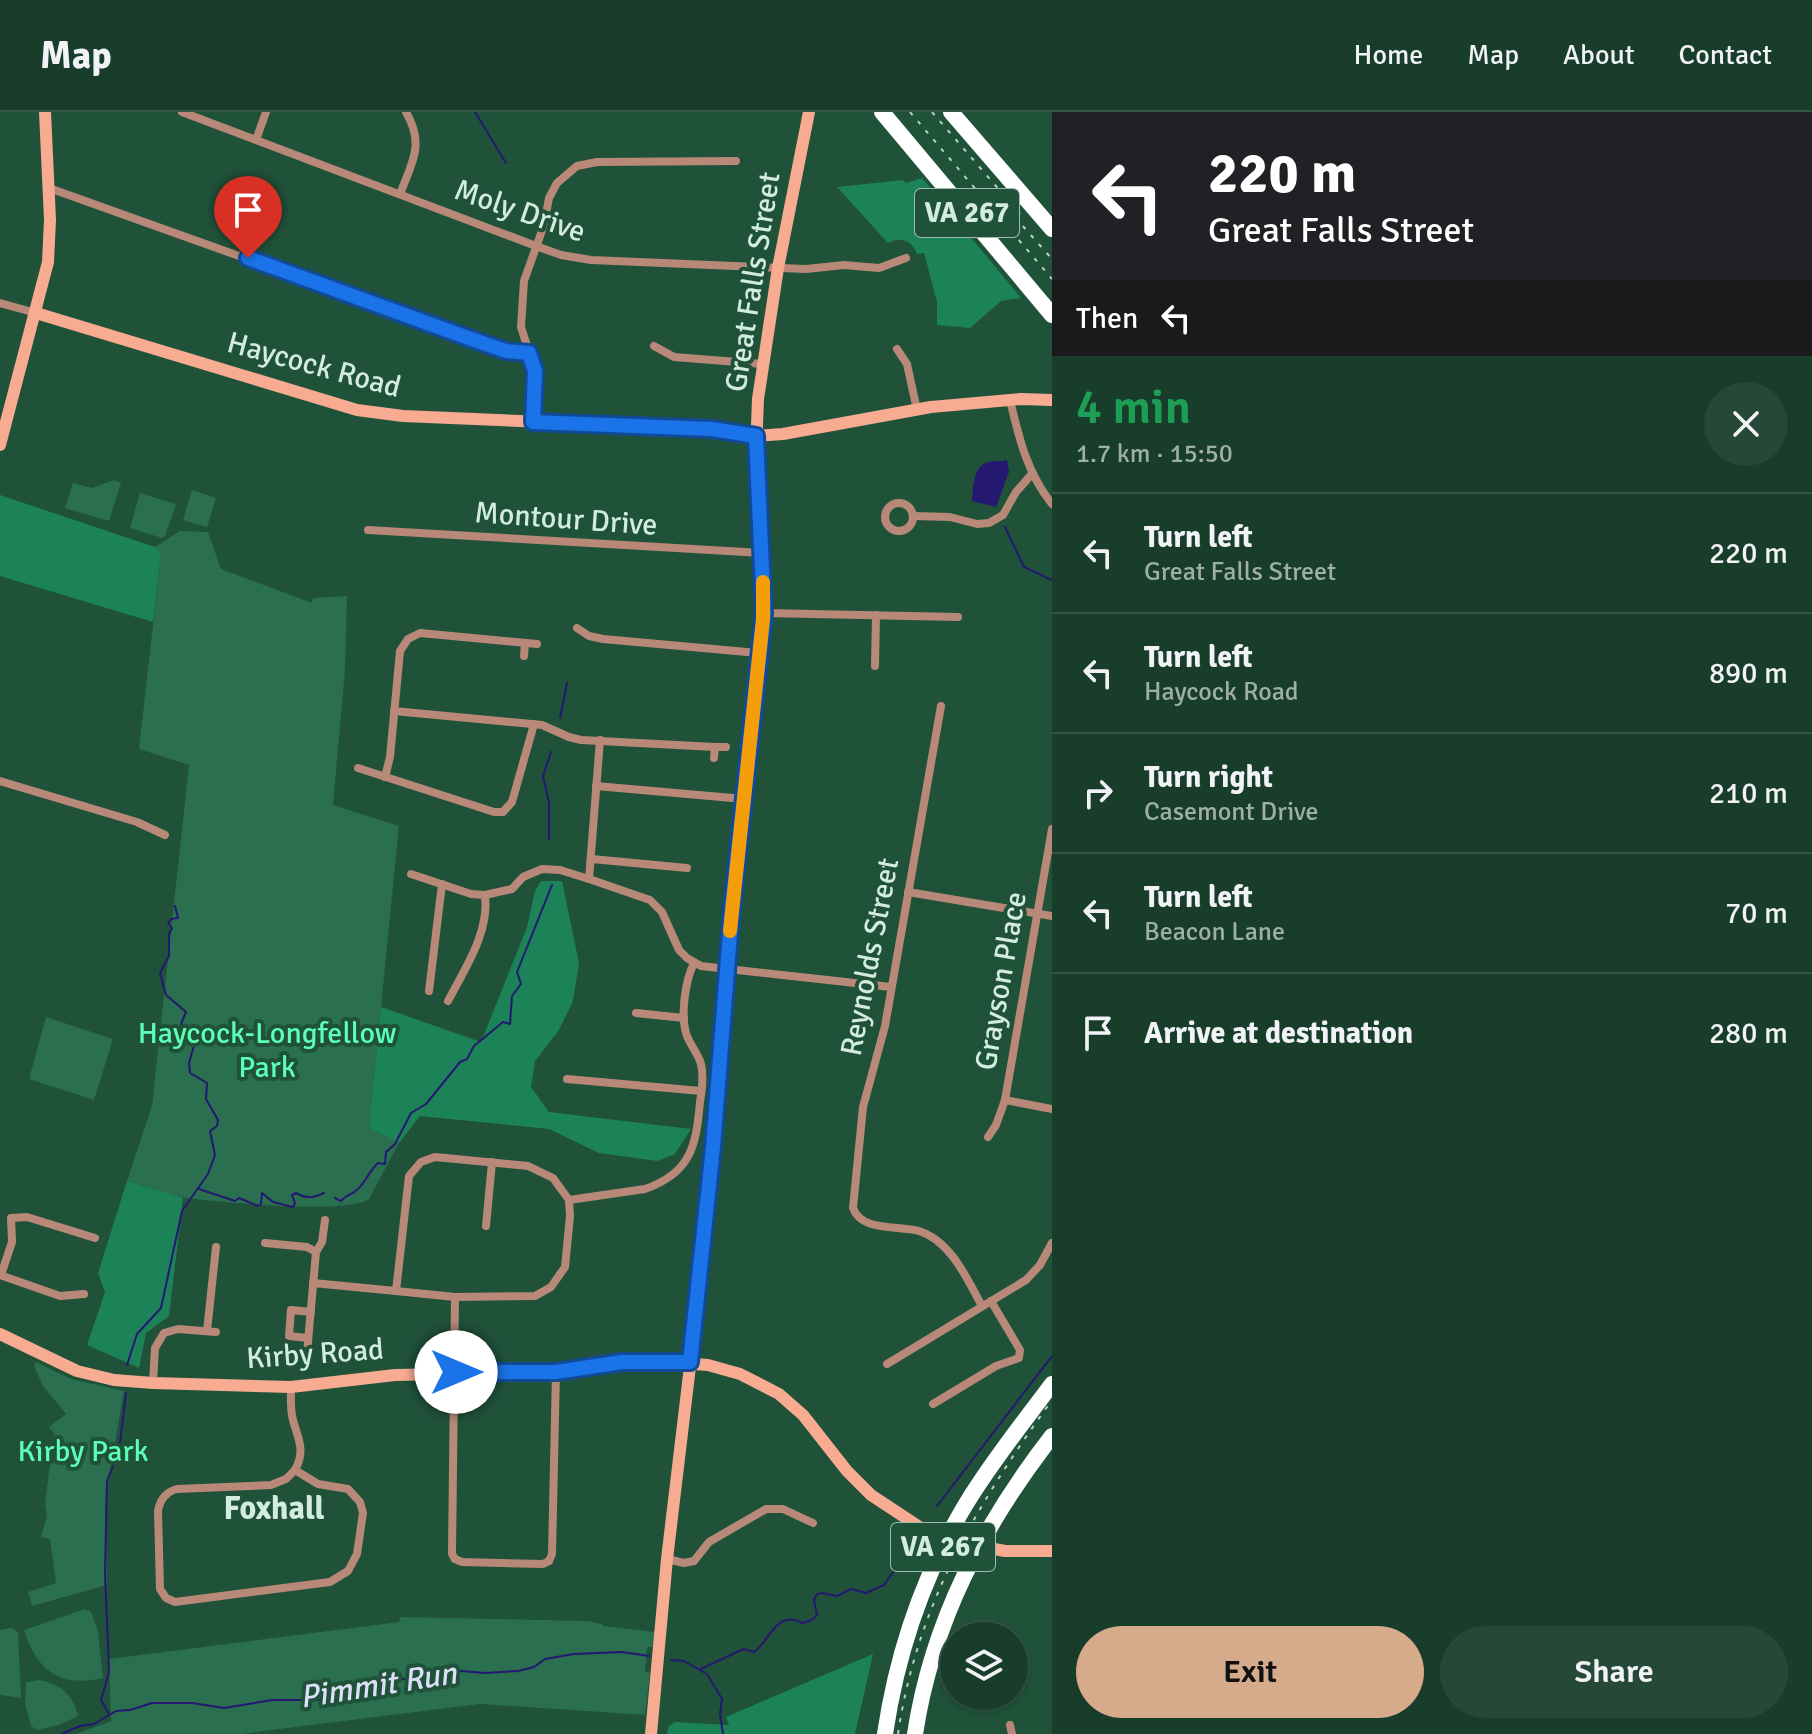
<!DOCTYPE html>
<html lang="en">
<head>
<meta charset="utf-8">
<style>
  body { margin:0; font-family:Signika,sans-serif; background:#254837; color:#f1f3f6; height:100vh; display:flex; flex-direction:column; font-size:30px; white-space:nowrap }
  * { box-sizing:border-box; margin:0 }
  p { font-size:26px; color:#9faea9 }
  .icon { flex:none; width:44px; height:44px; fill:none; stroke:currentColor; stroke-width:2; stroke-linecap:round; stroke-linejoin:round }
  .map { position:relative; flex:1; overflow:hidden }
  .side { display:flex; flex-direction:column; background:#183d2b; width:760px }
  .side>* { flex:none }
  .top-card { background:#202124; color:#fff; overflow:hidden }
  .controls { position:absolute; left:940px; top:1510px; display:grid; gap:16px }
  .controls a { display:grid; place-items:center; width:88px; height:88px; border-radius:50%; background:#183d2b; box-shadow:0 2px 6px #0004,0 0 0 2px #365647; font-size:40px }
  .pin { position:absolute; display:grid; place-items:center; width:68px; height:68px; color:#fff; margin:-82px -34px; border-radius:50% 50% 50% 0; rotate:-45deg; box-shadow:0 0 8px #0007 }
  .pin .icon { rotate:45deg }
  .me { position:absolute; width:88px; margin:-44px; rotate:90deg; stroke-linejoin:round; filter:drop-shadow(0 0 6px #0008) }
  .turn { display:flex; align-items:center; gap:28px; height:168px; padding:0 24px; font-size:36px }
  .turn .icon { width:104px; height:104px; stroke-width:2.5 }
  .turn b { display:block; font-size:56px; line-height:68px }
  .then { display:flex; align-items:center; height:76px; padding:0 24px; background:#0003; gap:16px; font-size:30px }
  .round { display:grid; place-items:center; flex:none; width:84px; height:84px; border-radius:42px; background:#254837 }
  .head { display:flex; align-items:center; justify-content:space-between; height:136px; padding:0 24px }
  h1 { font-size:48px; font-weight:600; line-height:60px; color:#1e9e55 }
  .action { display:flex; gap:16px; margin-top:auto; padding:16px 24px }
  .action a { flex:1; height:92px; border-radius:48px; background:#d6ab8b; color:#111; font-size:32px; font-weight:600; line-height:92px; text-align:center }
  .action a+a { background:#254837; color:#f1f3f6 }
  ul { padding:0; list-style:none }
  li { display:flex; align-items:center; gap:24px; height:120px; padding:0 24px; border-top:2px solid #365647 }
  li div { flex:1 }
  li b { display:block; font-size:30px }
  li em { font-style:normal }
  header { display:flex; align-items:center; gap:48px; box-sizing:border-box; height:112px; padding:0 40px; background:#183d2b; border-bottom:2px solid #365647 }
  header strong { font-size:38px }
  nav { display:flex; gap:44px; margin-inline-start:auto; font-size:28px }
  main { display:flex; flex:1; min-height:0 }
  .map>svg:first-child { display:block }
  .green { fill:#2a6f4f }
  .forest { fill:#1c8258 }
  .water { fill:#251870 }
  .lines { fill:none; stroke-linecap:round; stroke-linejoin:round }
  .stream { stroke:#251870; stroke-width:2 }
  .street { stroke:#b88878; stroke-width:8 }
  .secondary { stroke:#f7ac92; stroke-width:12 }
  .highway { stroke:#fff; stroke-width:16 }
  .rail { stroke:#b5d3c2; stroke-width:2; stroke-dasharray:4 8; stroke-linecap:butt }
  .secondary-bridge { stroke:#f7ac92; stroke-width:12 }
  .route-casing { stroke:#114b97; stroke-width:20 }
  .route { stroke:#1a73e8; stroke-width:14 }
  .slow { stroke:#f59e0b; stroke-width:14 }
  .labels { text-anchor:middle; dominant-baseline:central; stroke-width:8; stroke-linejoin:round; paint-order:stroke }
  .shield { fill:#205139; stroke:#9dbeac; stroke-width:2 }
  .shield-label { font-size:28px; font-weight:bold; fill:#d2ecdd }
  .street-label { font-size:30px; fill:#d2ecdd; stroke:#205139 }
  .park-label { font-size:30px; fill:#5cffb6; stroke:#205139 }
  .neighbourhood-label { font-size:32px; font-weight:bold; fill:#d2ecdd; stroke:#205139 }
  .water-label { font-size:32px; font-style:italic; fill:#dcdff8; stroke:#205139 }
</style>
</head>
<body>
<header>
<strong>Map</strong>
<nav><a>Home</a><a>Map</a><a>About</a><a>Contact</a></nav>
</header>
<main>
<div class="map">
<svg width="1052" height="1622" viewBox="0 0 1052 1622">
  <rect width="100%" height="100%" fill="#205139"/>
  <g class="green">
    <path d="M114 368 121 371 109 409 65 396 73 371 92 376Z"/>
    <path d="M192 378 216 386 207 415 183 408Z"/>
    <path d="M140 381 176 392 165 424 162 426 130 416Z"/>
    <path d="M180 419 208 420 221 457 312 491 313 486 347 484 345 558 333 693 399 714 369 1016 399 1031 369 1087C346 1103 219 1090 186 1086 167 1083 146 1074 127 1069L152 994 189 653 139 637 161 442 155 435Z"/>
    <path d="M46 905 113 927 94 988 29 967Z"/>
    <path d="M36 1250 71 1267 124 1279 105 1388 107 1473 32 1494 28 1480 56 1471 50 1427 41 1425 47 1404 45 1392 54 1321 49 1315 66 1302 43 1274 34 1254Z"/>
    <path d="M85 1497 91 1500 98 1519 103 1566C60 1576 37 1559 24 1518Z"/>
    <path d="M400 1505 588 1509 602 1512 603 1514 655 1520 653 1535H647L645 1560 650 1561 645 1603 480 1592 241 1622H76L111 1609 109 1547 399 1510Z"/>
    <path d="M12 1516 18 1520 21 1586 0 1583V1518Z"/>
    <path d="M39 1568C61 1572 73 1583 78 1604L59 1613 37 1618 31 1614 25 1592 26 1570Z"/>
  </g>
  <g class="forest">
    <path d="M922 66 1021 186 1001 189 970 216 937 213V190L924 141 917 142C912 128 901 124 888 131L837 75 903 68 906 71Z"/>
    <path d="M0 383 155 435 161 442 153 510 0 464Z"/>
    <path d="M541 769H562L579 851 573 889 559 918 535 949 531 975 549 1000 691 1017 675 1042 657 1049 599 1041 549 1017 420 1004 399 1031 369 1016 381 895 481 930 527 815 535 779Z"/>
    <path d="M127 1069 183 1086 169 1204 146 1221 139 1256 87 1233 105 1180 98 1161Z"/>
    <path d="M873 1542 855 1622H667L669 1614 675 1610 729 1613 726 1605Z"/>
  </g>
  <path class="water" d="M1007 348 1009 360 996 395 972 389C973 378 973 355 986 351 992 348 1000 350 1007 348Z"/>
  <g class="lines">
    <g class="stream">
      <path d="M475 0 506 51"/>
      <path d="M1005 415 1024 455 1052 468"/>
      <path d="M560 606 567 571"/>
      <path d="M549 727V691L543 664 551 640"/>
      <path d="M199 1077 235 1089 239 1086 258 1094 261 1092 262 1081 273 1090 293 1095 295 1091 292 1083 296 1081C307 1087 313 1086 324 1081"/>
      <path d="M335 1086 341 1089C347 1082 351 1083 357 1078 366 1070 369 1059 378 1051L385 1052 386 1040 395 1032 411 1001 426 992 460 950 467 947 474 934 503 910 510 912 512 884 521 872 517 860 552 773"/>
      <path d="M127 1253 137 1222 161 1196 182 1099 208 1062 215 1043 210 1019 217 1014 218 1008 206 987 207 971 190 961 189 951 196 926 181 912 186 900 166 883 160 861 169 844V822L172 816 168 811 171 807 178 806 175 794"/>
      <path d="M937 1394 1052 1244"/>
      <path d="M671 1548 684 1549 707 1562 722 1587 720 1602 723 1622"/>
      <path d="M701 1557 739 1539 744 1537 754 1540C770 1529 776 1497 802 1511L812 1508 817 1503 814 1488 817 1482 822 1481 837 1484 851 1477 866 1481 884 1473 903 1446 916 1440"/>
      <path d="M109 1602 101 1588 109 1560 105 1462 107 1369 119 1339 126 1281"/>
      <path d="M62 1622 80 1614 94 1612 116 1599 130 1598 152 1591H192L224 1596 272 1588H323L376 1571 461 1559 485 1561 518 1559 534 1555 545 1547 574 1542 622 1540 649 1544"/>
    </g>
    <g class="street">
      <path d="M182 0 536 134 561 143 591 148 806 157 844 153 879 156 906 146"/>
      <path d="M256 28 266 0"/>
      <path d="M49 76 474 228 506 239 529 241"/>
      <path d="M400 82C412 50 425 33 406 0"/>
      <path d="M0 191 36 201"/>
      <path d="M654 234 674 245 763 252"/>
      <path d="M897 237 907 252 917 298"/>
      <path d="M1010 288C1019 326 1027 361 1052 392"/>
      <path d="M533 310 535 259 521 215 524 169 544 113 549 86 557 71 577 54 597 50 736 49"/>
      <circle cx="899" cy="405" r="14"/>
      <path d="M913 404 950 405 977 412 989 411 1003 403 1016 380 1031 363"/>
      <path d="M368 418 762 441"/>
      <path d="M764 501 958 505"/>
      <path d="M577 516 589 524 603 527 758 541"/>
      <path d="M524 544 525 531"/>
      <path d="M875 554 876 503"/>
      <path d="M941 594 885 914 863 995 853 1096C861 1120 899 1113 919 1119 951 1129 967 1167 982 1194"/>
      <path d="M394 599 542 613 569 625 581 628 715 635"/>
      <path d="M714 646 715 635H726"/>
      <path d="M358 656 494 700H503L512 690 534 612"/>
      <path d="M385 665 390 645 400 539 408 527 420 521 537 532"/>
      <path d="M0 669 137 710 165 723"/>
      <path d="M596 674 744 687"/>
      <path d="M592 747 687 756"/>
      <path d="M411 762 471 782 485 783 512 777 523 765 542 757 560 758 592 768 650 788 662 800 679 838 687 846 701 854 891 875"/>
      <path d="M589 767 600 628"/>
      <path d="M908 780 1052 804"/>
      <path d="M429 879 442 772"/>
      <path d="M448 889C464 858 490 820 485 783"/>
      <path d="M636 901 684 906"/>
      <path d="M567 967 701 979"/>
      <path d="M1005 988 1052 997"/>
      <path d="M988 1025 996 1013 1005 988 1052 717"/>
      <path d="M435 1045 528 1054 553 1066 569 1088 570 1104 565 1155 551 1175 535 1184 455 1185 396 1179 409 1064 421 1050Z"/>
      <path d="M569 1088 645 1077C691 1061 696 1034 700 990 702 978 704 964 701 952 698 942 691 934 687 924 680 905 685 869 694 851"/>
      <path d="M486 1114 492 1050"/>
      <path d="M265 1131 307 1135 316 1140"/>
      <path d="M0 1163 60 1184 84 1182"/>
      <path d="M1 1163 12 1130 11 1106 27 1105 95 1126"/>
      <path d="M313 1171 396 1179"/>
      <path d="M207 1219 216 1135"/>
      <path d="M308 1226 289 1224 291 1198 311 1200"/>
      <path d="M307 1241 316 1140 322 1130 325 1108"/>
      <path d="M887 1252 1026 1168 1040 1153 1052 1131"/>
      <path d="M153 1271 155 1236 164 1221 178 1217 216 1220"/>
      <path d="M291 1275C291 1286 290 1298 293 1308 298 1327 306 1338 295 1358"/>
      <path d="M933 1292 996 1254 1019 1246 1020 1238 991 1189"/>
      <path d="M295 1358 318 1372 348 1377 360 1390 363 1401 357 1442 348 1459 330 1470 175 1490 166 1486 160 1477 158 1399C160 1387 166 1380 177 1377L271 1373 286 1367Z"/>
      <path d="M455 1447 452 1442 455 1185"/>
      <path d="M455 1447 462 1450 543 1452 549 1449"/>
      <path d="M667 1447 684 1451 694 1449 709 1430 766 1397H783L813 1411"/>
      <path d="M549 1449 552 1442 556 1260"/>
      <path d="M1010 1613 1012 1622"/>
    </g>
    <g class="secondary">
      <path d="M36 201 357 298 403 304 712 317 756 324 783 322 931 295 1021 287 1052 288"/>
      <path d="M0 333 48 150 50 108 45 0"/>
      <path d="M0 1222 77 1259 114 1268 153 1271 291 1275 395 1263 556 1260 622 1250 654 1249 708 1253 740 1262 779 1282 803 1303 847 1359 871 1383 921 1416"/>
      <path d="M1005 1439H1052"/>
      <path d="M651 1622 667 1447 699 1179 732 796 763 507 756 339 758 287 778 156 809 0"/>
    </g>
    <g class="highway">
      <path d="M882 0 1052 203"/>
      <path d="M951 0 1052 117"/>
      <path d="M885 1622C897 1541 924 1462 966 1392 992 1349 1023 1311 1052 1272"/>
      <path d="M915 1622C932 1510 983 1413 1052 1324"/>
    </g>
    <g class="rail">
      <path d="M910 0 1052 167"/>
      <path d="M932 0 1020 102"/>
      <path d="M1007 96 1052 147"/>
      <path d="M898 1622C917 1493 977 1392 1052 1288"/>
    </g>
    <path class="secondary-bridge" d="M921 1416 973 1433 1005 1439"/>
  </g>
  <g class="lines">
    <g class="route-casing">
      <path id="route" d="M248 146 474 228 506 239 529 241 535 259 533 310 712 317 756 324 764 501 732 796 713 1035 690 1250H622L556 1260H456"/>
    </g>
    <use href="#route" class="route"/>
    <path class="slow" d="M730 819 763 507V470"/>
  </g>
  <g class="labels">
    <g class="shield">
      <rect x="915" y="77" width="104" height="48" rx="6"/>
      <rect x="891" y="1411" width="104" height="48" rx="6"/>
    </g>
    <g class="shield-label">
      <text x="967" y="101">VA 267</text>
      <text x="943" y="1435">VA 267</text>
    </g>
    <g class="street-label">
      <text transform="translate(520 99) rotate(19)">Moly Drive</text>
      <text transform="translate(753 170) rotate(-81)">Great Falls Street</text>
      <text transform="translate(314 253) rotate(15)">Haycock Road</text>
      <text transform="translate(566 407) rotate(4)">Montour Drive</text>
      <text transform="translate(870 845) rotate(-79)">Reynolds Street</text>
      <text transform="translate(1001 869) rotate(-80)">Grayson Place</text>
      <text transform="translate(315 1242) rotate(-4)">Kirby Road</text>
    </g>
    <g class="park-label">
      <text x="267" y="921">Haycock-Longfellow<tspan x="267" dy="34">Park</tspan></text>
      <text x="83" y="1339">Kirby Park</text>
    </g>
    <g class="neighbourhood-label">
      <text x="274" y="1396">Foxhall</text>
    </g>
    <g class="water-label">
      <text transform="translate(378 1573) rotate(-9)">Pimmit Run</text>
    </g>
  </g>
</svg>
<div class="controls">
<a><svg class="icon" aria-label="layers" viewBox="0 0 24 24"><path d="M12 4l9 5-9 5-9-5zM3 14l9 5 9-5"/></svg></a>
</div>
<div class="pin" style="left:248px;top:146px;background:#d93025"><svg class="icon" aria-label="arrive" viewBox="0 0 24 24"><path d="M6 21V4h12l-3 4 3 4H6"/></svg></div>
<svg class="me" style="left:456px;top:1260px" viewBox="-20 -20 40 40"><circle r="19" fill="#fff"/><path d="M0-13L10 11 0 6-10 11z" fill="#1a73e8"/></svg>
</div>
<section class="side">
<div class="top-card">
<div class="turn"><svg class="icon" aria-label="left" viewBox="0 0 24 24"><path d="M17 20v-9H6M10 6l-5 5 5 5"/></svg><div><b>220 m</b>Great Falls Street</div></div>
<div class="then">Then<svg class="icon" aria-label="left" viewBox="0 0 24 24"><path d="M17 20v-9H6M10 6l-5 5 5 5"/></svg></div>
</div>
<div class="head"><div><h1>4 min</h1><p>1.7 km · 15:50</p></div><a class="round"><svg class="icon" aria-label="close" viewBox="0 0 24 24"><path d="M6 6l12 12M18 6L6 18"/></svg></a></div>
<ul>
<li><svg class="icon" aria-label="left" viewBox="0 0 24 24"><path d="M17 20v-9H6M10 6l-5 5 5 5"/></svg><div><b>Turn left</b><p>Great Falls Street</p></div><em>220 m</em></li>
<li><svg class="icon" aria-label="left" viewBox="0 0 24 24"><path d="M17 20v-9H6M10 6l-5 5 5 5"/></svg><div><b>Turn left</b><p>Haycock Road</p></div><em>890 m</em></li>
<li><svg class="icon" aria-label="right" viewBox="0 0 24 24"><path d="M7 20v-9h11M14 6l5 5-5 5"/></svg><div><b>Turn right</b><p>Casemont Drive</p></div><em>210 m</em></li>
<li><svg class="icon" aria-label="left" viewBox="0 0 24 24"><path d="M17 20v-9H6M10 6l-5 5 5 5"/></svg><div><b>Turn left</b><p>Beacon Lane</p></div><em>70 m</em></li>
<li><svg class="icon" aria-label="arrive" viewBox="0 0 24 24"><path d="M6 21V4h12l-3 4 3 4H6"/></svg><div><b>Arrive at destination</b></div><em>280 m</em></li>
</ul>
<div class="action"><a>Exit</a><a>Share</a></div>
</section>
</main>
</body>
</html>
